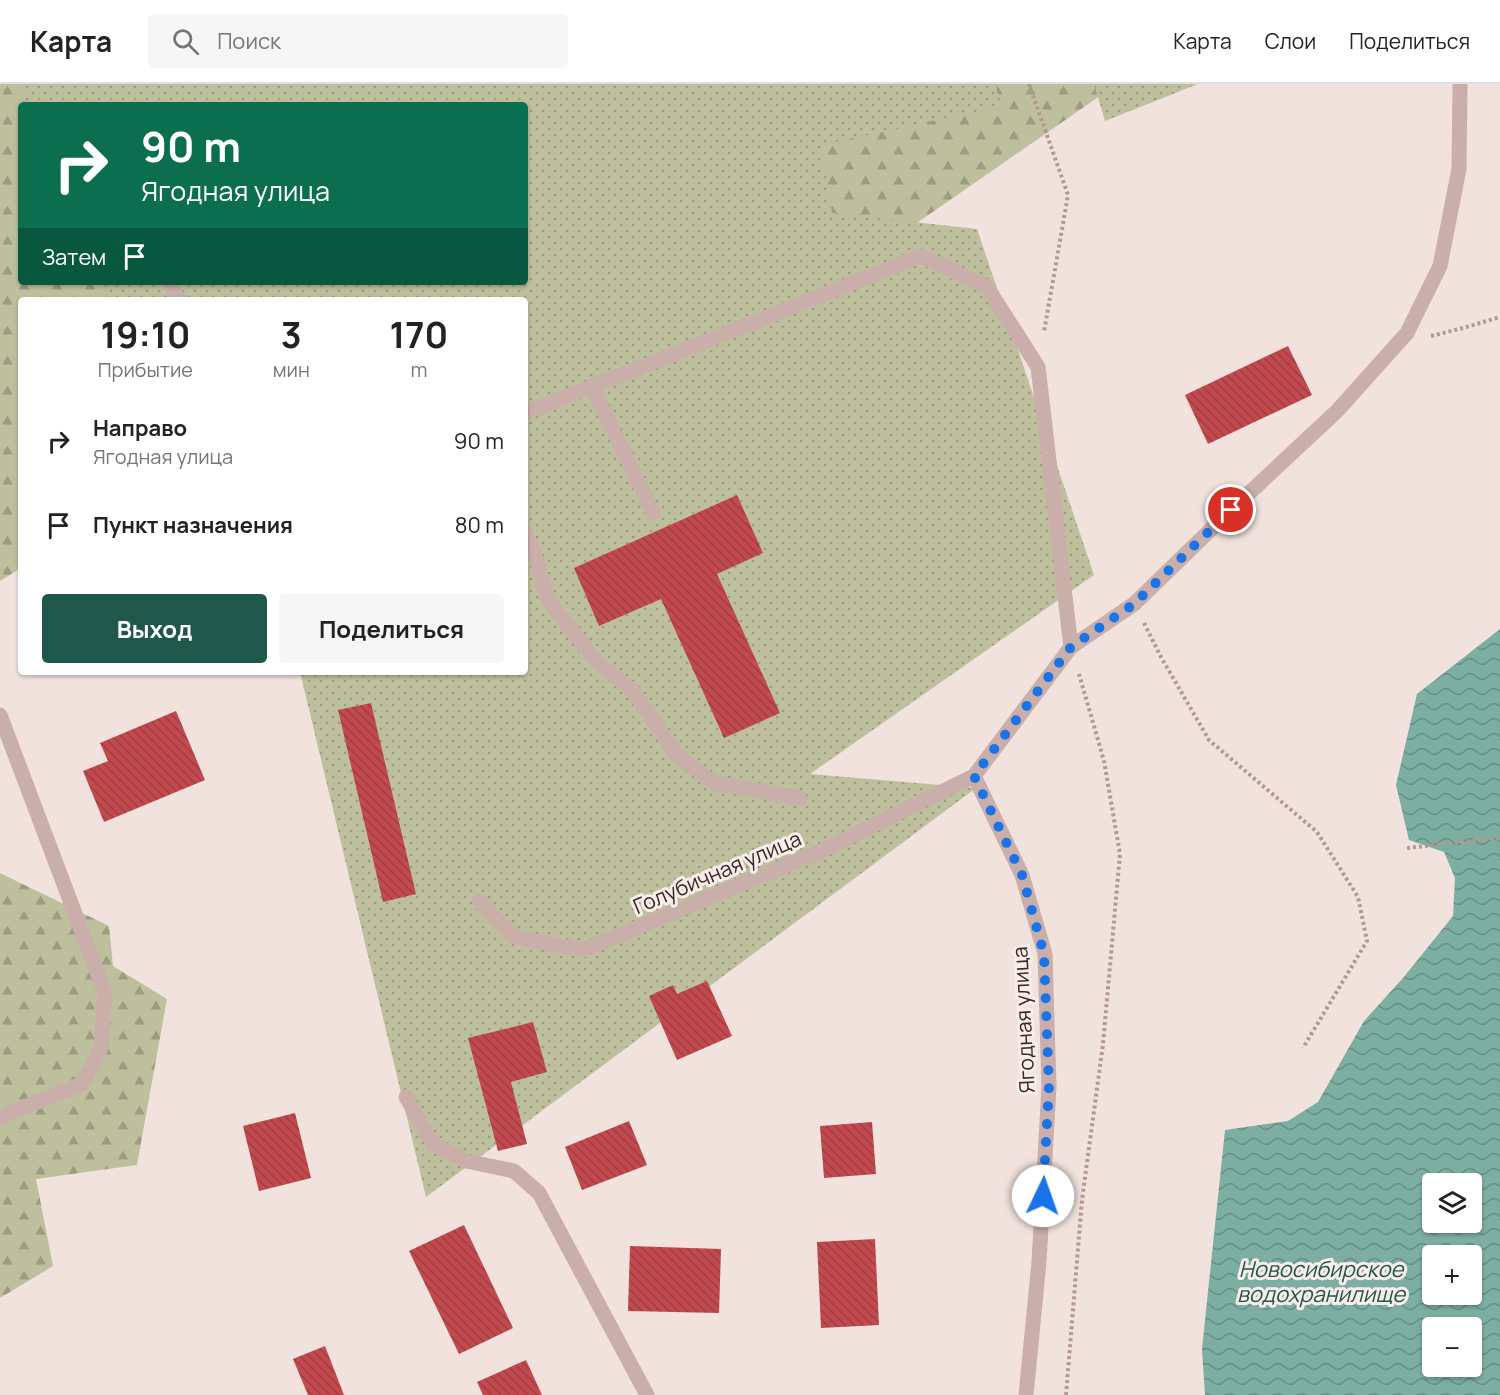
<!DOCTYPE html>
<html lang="ru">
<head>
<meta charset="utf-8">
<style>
  body { margin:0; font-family:Manrope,sans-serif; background:#f6f6f6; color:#222; height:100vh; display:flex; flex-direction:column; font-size:22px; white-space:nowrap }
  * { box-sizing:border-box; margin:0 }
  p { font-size:20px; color:#767676 }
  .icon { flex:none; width:33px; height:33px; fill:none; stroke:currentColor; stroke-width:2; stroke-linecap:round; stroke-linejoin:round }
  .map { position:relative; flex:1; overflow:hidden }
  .panel { position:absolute; left:18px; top:213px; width:510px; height:378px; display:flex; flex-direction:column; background:#fff; border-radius:6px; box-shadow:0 2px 4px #0004 }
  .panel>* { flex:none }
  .guide { position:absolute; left:18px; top:18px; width:510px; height:183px; border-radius:6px; box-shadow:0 2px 4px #0004; background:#0b6e4f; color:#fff; overflow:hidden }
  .fabs { position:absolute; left:1422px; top:1089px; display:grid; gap:12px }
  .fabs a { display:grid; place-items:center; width:60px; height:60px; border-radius:6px; background:#fff; box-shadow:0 2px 4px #0004; font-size:30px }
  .pin { position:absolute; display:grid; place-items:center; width:51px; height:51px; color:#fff; margin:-26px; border:3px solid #fff; border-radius:50%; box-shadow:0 2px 6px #0007 }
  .me { position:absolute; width:66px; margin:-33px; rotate:3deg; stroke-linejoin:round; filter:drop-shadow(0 0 4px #0008) }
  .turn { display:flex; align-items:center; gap:21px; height:126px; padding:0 24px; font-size:27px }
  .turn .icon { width:78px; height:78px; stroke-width:2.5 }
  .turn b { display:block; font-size:42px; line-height:51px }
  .then { display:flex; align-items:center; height:57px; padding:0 24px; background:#0003; gap:12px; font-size:22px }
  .eta { display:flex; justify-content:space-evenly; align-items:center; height:102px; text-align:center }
  .eta b { font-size:36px; font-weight:700; line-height:42px }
  .cta { display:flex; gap:12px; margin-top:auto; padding:12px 24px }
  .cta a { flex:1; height:69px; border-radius:6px; background:#1f574b; color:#fff; font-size:24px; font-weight:700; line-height:69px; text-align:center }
  .cta a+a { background:#f6f6f6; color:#222 }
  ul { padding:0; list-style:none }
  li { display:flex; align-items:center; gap:18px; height:84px; padding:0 24px }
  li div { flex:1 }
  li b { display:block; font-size:22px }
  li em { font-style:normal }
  header { display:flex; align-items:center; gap:36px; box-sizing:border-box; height:84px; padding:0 30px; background:#fff; border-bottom:2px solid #e0e0e0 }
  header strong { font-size:28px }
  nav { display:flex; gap:33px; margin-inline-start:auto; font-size:21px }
  .search { width:420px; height:54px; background:#f6f6f6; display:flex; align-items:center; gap:15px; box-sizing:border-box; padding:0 21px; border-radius:6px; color:#767676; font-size:22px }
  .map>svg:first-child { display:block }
  .forest { fill:url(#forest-firs) }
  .park { fill:url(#park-dots) }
  .water { fill:url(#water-waves); fill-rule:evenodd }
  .building { fill:url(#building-back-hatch) }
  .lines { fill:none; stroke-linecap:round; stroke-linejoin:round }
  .path { stroke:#b59893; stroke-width:4; stroke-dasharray:3 3; stroke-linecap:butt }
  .service { stroke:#c9aea9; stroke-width:15 }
  .minor { stroke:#c9aea9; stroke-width:15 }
  .route { stroke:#1a73e8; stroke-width:10; stroke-dasharray:0 18 }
  .labels { text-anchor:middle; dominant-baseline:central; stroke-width:6; stroke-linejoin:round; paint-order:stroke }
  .street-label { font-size:21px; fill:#372929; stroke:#f9ede9 }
  .water-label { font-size:22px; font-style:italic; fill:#1f574b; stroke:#f9ede9 }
</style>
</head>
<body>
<header>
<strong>Карта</strong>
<div class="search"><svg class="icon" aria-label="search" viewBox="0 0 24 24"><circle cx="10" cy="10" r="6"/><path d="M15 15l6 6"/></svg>Поиск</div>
<nav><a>Карта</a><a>Слои</a><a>Поделиться</a></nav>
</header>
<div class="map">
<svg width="1500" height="1311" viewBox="0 0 1500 1311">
  <defs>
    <pattern id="forest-firs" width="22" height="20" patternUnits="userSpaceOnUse" patternTransform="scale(1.5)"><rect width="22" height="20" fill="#bec09d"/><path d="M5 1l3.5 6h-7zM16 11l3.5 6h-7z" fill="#9b9c80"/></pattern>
    <pattern id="park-dots" width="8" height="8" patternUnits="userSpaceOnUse" patternTransform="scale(1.5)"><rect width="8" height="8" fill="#bec09d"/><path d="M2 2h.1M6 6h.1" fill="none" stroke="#9b9c80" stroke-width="1.8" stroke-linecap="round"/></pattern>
    <pattern id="water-waves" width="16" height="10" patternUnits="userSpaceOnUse" patternTransform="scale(1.5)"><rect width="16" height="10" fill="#7daea2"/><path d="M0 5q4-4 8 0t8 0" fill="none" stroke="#678e84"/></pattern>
    <pattern id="building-back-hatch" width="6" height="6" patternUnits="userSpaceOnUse" patternTransform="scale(1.5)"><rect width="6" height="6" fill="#c24a4f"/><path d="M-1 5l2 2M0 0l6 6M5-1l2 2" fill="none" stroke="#9e3e42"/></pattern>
  </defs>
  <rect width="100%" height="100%" fill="#f1e2dd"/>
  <g class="forest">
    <path d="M0 0H514L512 21H21V198H511L443 216H21V484L0 497Z"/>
    <path d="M653 0H1117L914 141 828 172Z"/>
    <path d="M0 789 109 842 113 882 167 915 137 1081 36 1095 53 1182 0 1214Z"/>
  </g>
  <g class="park">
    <path d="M18 0H995L1002 22 821 61 832 129 977 145 1094 491 810 690 976 704 426 1113 300 588H525V216H110L103 198H525V21H27Z"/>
    <path d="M1094 0H1198L1105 37Z"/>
  </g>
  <path class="water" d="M1500 545V1311H1205L1202 1265 1225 1046 1288 1037 1318 1018 1364 937 1403 894 1453 832 1455 794 1444 768 1409 756 1396 701 1417 610ZM1432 1100H1472V1138H1432ZM1432 1172H1472V1210H1432ZM1432 1244H1472V1282H1432Z"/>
  <g class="building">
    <path d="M1288 262 1312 311 1208 360 1185 311Z"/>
    <path d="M737 411 763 469 717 490 780 629 724 654 661 515 599 542 574 484Z"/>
    <path d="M371 619 416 810 383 818 338 626Z"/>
    <path d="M176 627 205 696 104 738 83 687 108 677 100 659Z"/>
    <path d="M707 897 732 952 677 976 649 912 673 901 677 910Z"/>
    <path d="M533 938 547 988 511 998 527 1060 498 1067 468 954Z"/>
    <path d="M295 1029 311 1094 259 1107 243 1042Z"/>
    <path d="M629 1037 647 1081 582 1106 565 1063Z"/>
    <path d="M872 1038 876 1090 824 1094 820 1042Z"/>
    <path d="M464 1141 513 1244 459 1270 409 1167Z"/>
    <path d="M875 1155 879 1241 821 1244 817 1158Z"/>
    <path d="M630 1162 721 1165 719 1229 628 1227Z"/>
    <path d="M325 1262 344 1311H308L293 1275Z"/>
    <path d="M526 1276 542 1311H483L477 1298Z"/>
  </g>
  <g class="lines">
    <g class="path">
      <path d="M1029 0 1068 111 1044 248"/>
      <path d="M1431 252 1463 244 1500 233"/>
      <path d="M1144 539 1161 573 1209 656 1317 748 1358 813 1367 857 1303 964"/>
      <path d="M1407 764 1500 754"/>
      <path d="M1066 1311 1082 1116 1103 960 1120 770 1104 677 1079 590"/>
    </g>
    <g class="service">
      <path d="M169 198 179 216"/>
      <path d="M592 302 653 429"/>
      <path d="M525 329 921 172 987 203 1038 283 1071 563"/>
      <path d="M1231 426 1337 327 1407 249 1440 182 1459 85 1460 0"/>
      <path d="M525 448 534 467 548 516 596 577 633 607 676 670 714 699 800 714"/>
      <path d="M0 631 105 909 101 964 82 1000 0 1033"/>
      <path d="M479 817 514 853 583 866 819 768 974 692"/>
    </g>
    <g class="minor">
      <path d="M406 1013 433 1060 466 1077 514 1087 539 1109 647 1311"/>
      <path d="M1026 1311 1039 1178 1049 1003 1045 870 1022 791 974 692 1071 563 1134 520 1231 426"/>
    </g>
  </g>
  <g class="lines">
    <path class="route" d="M1043 1112 1049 1003 1044 870 1022 791 974 692 1071 563 1134 520 1231 426"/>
  </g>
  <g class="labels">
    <g class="street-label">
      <text transform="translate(717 788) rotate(-23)">Голубичная улица</text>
      <text transform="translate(1023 936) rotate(-93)">Ягодная улица</text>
    </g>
    <g class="water-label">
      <text x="1321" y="1185">Новосибирское<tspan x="1321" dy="25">водохранилище</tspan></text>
    </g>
  </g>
</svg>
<div class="fabs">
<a><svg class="icon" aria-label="layers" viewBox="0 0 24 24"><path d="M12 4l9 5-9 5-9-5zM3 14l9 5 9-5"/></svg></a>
<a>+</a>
<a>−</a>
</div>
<div class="pin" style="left:1231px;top:426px;background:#d93025"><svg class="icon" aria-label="arrive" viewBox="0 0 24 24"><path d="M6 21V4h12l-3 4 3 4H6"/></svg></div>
<svg class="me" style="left:1043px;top:1112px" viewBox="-20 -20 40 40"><circle r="19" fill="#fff"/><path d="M0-13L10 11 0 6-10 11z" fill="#1a73e8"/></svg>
<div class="guide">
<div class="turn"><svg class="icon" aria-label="right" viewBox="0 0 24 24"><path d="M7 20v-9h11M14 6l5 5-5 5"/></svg><div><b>90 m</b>Ягодная улица</div></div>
<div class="then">Затем<svg class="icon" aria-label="arrive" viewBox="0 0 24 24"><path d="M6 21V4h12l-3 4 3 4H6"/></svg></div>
</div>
<section class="panel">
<div class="eta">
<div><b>19:10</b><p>Прибытие</p></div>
<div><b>3</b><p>мин</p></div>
<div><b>170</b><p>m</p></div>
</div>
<ul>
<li><svg class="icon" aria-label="right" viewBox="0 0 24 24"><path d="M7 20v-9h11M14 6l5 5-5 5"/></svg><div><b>Направо</b><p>Ягодная улица</p></div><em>90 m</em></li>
<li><svg class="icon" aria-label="arrive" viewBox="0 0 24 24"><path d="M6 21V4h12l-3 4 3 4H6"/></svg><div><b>Пункт назначения</b></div><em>80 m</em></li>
</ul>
<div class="cta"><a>Выход</a><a>Поделиться</a></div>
</section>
</div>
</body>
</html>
